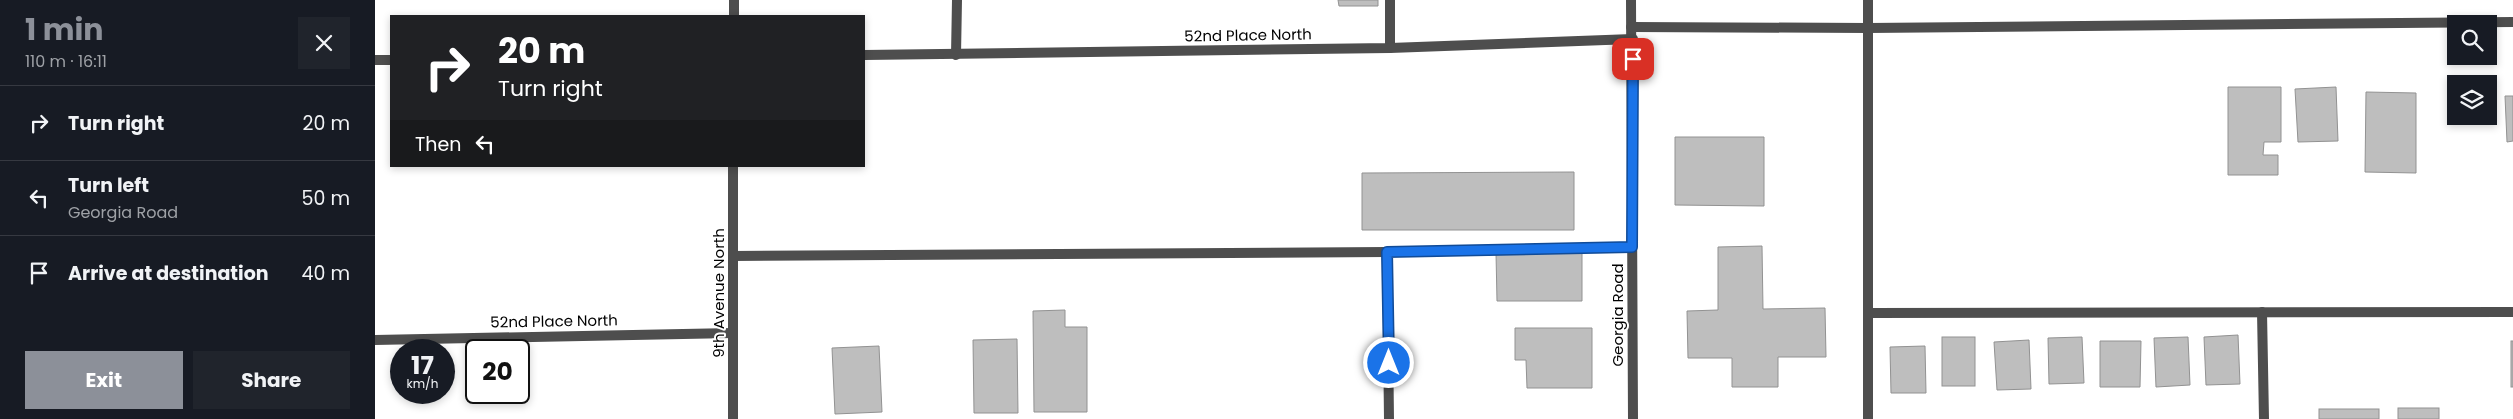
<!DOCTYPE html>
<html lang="en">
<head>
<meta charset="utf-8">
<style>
  body { margin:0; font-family:Poppins,sans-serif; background:#20242c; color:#f1f3f6; height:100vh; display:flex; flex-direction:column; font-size:19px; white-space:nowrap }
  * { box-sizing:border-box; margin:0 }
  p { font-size:16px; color:#9ea1a6 }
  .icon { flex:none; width:28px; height:28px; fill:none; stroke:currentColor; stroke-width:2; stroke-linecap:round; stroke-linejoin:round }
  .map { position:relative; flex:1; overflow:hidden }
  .panel { display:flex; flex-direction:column; background:#171b24; width:375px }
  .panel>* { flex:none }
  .guide { position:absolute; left:15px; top:15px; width:475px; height:152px; border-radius:0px; box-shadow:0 2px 8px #0003; background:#202124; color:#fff; overflow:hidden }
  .buttons { position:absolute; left:2072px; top:15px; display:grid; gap:10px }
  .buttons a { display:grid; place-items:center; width:50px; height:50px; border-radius:0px; background:#171b24; box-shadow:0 2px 8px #0003; font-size:25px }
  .speed { position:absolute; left:15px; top:339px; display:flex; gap:10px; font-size:25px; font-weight:700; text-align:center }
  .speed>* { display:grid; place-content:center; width:65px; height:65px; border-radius:50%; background:#171b24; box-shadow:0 2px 8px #0003; line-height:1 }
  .speed small { font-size:12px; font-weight:400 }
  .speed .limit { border:2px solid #111; border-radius:8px; background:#fff; color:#111 }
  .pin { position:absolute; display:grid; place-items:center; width:42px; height:42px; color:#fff; margin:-21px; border-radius:10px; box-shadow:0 2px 8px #0006 }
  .me { position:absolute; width:55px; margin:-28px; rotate:0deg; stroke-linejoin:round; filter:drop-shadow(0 0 4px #0008) }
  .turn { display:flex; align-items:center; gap:18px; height:105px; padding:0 25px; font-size:22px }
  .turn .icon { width:65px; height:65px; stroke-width:2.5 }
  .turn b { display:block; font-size:35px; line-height:42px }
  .then { display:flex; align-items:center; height:48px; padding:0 25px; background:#0003; gap:10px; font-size:19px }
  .round { display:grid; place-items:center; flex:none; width:52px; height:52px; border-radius:0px; background:#20242c }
  .overview { display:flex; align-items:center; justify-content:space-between; height:85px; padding:0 25px }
  h1 { font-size:30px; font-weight:700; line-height:38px; color:#8c9099 }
  .cta { display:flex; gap:10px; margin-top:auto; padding:10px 25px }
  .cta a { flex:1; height:58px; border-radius:0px; background:#8c9099; color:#fff; font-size:20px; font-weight:700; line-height:58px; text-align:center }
  .cta a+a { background:#20242c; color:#f1f3f6 }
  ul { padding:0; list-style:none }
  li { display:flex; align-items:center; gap:15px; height:75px; padding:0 25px; border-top:1px solid #363941 }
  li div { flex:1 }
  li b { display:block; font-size:19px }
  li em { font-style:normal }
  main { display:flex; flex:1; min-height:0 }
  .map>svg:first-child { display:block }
  .building { fill:#bebebe; stroke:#929292 }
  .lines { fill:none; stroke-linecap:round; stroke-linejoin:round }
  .service { stroke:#4e4e4e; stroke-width:10 }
  .minor { stroke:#4e4e4e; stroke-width:10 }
  .route-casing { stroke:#114b97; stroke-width:12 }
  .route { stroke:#1a73e8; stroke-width:9 }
  .labels { text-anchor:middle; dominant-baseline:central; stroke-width:4; stroke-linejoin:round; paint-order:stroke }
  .street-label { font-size:15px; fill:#000; stroke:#fff }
</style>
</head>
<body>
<main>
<section class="panel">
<div class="overview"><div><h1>1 min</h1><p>110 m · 16:11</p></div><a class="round"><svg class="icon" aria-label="close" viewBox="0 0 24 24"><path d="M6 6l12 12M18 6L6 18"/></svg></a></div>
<ul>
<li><svg class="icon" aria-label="right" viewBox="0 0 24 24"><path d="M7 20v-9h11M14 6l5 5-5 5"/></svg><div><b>Turn right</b></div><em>20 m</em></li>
<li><svg class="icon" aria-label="left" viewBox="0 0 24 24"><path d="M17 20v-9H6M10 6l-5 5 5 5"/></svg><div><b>Turn left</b><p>Georgia Road</p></div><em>50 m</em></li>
<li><svg class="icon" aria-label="arrive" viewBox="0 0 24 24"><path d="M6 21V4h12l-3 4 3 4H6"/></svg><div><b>Arrive at destination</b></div><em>40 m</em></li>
</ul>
<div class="cta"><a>Exit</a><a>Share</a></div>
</section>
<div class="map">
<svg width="2138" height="419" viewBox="0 0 2138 419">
  <rect width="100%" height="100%" fill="#fff"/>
  <g class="building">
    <path d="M963 0H1003V6H964Z"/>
    <path d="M1853 87H1906V142H1889L1888 155H1903V175H1853Z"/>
    <path d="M1961 87 1963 141 1923 142 1920 89Z"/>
    <path d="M1991 92 2041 93V173L1990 172Z"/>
    <path d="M2130 96H2138V141L2132 142Z"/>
    <path d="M1300 137H1389V206L1300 205Z"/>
    <path d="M1199 172V230H987V173Z"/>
    <path d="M1387 246 1388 309 1450 308 1451 357H1403V387H1357V358H1313L1312 311 1343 310V247Z"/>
    <path d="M1121 253H1207V301H1122Z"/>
    <path d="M690 310V327H712V412H659L658 311Z"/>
    <path d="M1140 328H1217V388H1152L1151 360H1140Z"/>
    <path d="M1863 335 1865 384 1831 385 1829 337Z"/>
    <rect x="1567" y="337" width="33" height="49"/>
    <path d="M1707 337 1709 383 1674 384 1673 338Z"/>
    <path d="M1813 337 1815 385 1781 387 1779 338Z"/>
    <path d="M642 339 643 413H599L598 340Z"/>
    <path d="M1654 340 1656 389 1622 390 1619 342Z"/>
    <path d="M1725 341H1766L1765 387H1725Z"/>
    <rect x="2136" y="341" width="2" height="46"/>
    <path d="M504 346 507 412 460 414 457 348Z"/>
    <path d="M1550 346 1551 393H1516L1515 347Z"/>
    <rect x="2023" y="408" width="41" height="11"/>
    <rect x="1944" y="409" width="60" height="10"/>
  </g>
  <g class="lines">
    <g class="service">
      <path d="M1015 48V0"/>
      <path d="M581 55 582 0"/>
      <path d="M0 60H16"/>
      <path d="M1012 252 1014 419"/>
      <path d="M358 256 1012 252 1257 247"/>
      <path d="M1887 312 1889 419"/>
      <path d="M1494 313 2138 312"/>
      <path d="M1493 419V0"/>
    </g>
    <g class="minor">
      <path d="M1256 0 1258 419"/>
      <path d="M359 16V0"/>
      <path d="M1256 27 1493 28 2138 22"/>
      <path d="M489 55 1015 48 1258 39"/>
      <path d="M0 340 358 333"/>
      <path d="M358 419V166"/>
    </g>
  </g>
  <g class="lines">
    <g class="route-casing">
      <path id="route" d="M1014 363 1012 252 1257 247 1258 59"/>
    </g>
    <use href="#route" class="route"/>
  </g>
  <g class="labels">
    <g class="street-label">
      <text transform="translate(873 35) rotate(-1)">52nd Place North</text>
      <text transform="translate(343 293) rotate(-90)">9th Avenue North</text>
      <text transform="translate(1242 315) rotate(-90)">Georgia Road</text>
      <text transform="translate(179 321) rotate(-1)">52nd Place North</text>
    </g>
  </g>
</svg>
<div class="buttons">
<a><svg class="icon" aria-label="search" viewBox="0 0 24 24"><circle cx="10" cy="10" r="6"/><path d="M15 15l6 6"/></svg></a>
<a><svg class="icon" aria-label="layers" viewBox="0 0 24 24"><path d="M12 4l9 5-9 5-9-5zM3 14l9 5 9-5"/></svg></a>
</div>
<div class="speed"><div>17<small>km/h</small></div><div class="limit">20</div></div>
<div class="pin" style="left:1258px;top:59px;background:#d93025"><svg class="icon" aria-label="arrive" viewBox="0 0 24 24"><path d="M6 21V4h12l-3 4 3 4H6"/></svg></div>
<svg class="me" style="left:1014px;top:363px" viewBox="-20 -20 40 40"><circle r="17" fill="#1a73e8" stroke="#fff" stroke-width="3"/><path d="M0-11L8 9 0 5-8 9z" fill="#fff"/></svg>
<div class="guide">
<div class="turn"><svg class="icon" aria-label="right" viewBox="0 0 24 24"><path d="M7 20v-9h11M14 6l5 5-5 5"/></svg><div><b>20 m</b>Turn right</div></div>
<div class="then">Then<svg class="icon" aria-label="left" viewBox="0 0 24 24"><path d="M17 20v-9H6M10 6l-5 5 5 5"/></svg></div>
</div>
</div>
</main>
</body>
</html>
